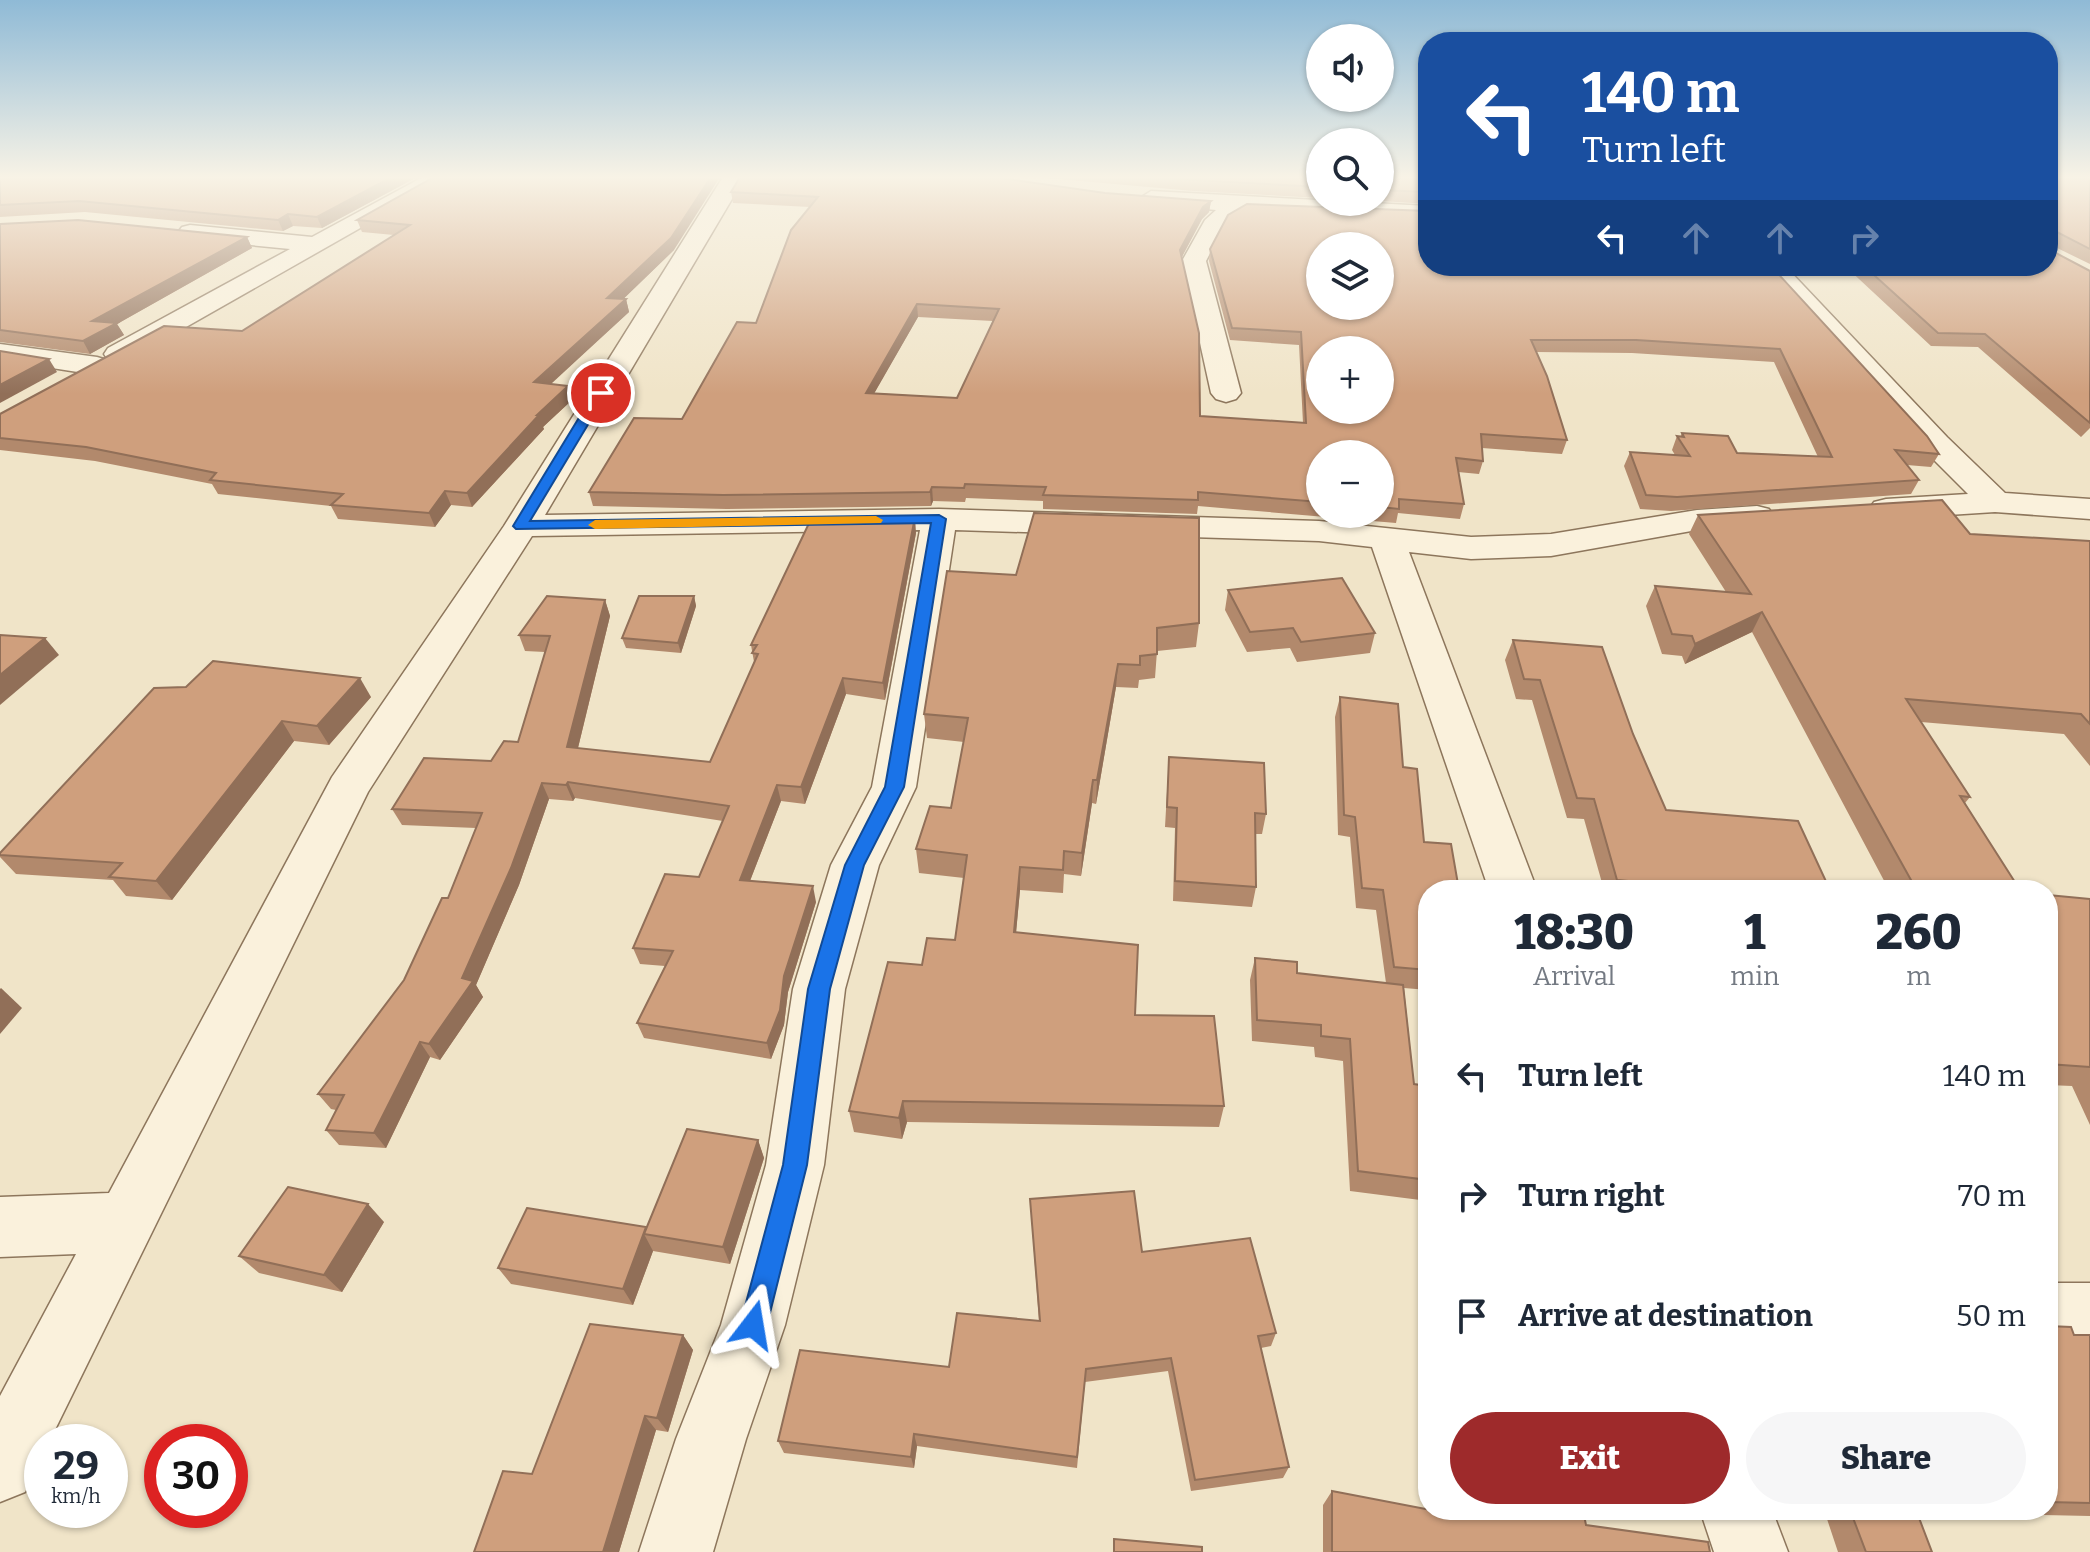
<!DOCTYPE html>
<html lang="en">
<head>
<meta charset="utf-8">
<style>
  body { margin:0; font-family:Bitter,serif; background:#f6f6f7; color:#1f2937; height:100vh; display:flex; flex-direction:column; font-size:30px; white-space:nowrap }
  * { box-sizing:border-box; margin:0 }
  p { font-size:26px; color:#747a83 }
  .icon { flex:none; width:44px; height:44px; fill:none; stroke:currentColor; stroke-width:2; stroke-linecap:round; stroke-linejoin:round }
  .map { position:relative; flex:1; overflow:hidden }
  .drawer { position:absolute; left:1418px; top:880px; width:640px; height:640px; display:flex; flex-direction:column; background:#fff; border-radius:32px; box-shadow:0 2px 6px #0004 }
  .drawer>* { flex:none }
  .hud { position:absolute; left:1418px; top:32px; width:640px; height:244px; border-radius:32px; box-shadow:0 2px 6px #0004; background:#1a4fa0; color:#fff; overflow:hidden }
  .tools { position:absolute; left:1306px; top:24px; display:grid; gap:16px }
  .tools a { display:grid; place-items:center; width:88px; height:88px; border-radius:50%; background:#fff; box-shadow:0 2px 6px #0004; font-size:40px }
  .speed { position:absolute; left:24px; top:1424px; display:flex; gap:16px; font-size:40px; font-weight:700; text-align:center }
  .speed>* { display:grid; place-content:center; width:104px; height:104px; border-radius:50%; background:#fff; box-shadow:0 2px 6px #0004; line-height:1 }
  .speed small { font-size:20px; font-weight:400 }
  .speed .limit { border:12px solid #d22; background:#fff; color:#111 }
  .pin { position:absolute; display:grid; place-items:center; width:68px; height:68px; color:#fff; margin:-34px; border:4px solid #fff; border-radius:50%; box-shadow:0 2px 8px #0007 }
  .me { position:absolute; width:88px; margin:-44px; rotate:14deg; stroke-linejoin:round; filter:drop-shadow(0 0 6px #0008) }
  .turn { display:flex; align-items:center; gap:28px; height:168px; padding:0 32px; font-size:36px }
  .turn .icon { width:104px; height:104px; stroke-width:2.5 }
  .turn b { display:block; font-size:56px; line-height:68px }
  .lanes { display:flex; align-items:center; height:76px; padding:0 32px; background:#0003; justify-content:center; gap:40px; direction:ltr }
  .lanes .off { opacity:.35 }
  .eta { display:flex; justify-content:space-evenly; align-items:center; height:136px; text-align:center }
  .eta b { font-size:48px; font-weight:800; line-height:56px }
  .primary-button { display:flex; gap:16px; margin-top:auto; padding:16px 32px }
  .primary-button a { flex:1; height:92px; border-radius:48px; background:#9e2a2b; color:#fff; font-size:32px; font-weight:800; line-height:92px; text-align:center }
  .primary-button a+a { background:#f6f6f7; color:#1f2937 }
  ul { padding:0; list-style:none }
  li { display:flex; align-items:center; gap:24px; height:120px; padding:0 32px }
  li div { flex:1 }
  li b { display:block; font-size:30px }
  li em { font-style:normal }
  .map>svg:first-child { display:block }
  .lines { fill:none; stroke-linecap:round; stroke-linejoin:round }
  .minor-casing { stroke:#8d765c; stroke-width:3 }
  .minor { fill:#faf1dc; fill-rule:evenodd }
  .wall { fill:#b2896c; fill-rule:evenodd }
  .shaded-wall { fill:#916f58 }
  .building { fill:#cf9f7d; stroke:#916f58; stroke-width:2; fill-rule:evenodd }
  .route { fill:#1a73e8; stroke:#114b97; stroke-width:2 }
  .slow { fill:#f59e0b }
</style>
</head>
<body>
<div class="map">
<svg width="2090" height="1552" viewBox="0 0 2090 1552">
  <rect width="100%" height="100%" fill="#f0e4c8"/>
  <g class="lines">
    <g class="minor-casing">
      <g id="minor">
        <path d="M423 177H450L128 360 118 362 108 360 104 354 108 348 290 249 190 239 182 237 178 232 182 227 190 225 312 237Z"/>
        <path d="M723 177H745L545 515 939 509 1319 521 1471 537 1551 534 1697 510 1757 506 1769 509 1774 516 1769 523 1697 530 1551 556 1471 559 1409 552 1537 890H1489L1372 547 1319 541 955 530 916 787 879 865 845 989 824 1165 785 1325 746 1439 713 1552H639L676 1439 721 1325 766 1165 793 989 831 865 872 787 920 530 532 536 368 792 49 1442H42V1457L25 1492 0 1502V1396L76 1254 0 1257V1197L109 1193 332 777 504 526Z"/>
        <path d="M1151 191 1428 206V220L1245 212 1225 224 1206 261 1241 393 1236 399 1226 402 1216 399 1211 393 1182 261 1205 220 1216 210 1143 203 1140 198Z"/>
        <path d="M1759 266H1785L1947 437 2005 493 2090 499V519L1995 512 1886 519 1874 516 1869 509 1874 502 1886 499 1968 494 1925 451Z"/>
        <path d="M0 344 97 357 107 360 111 366 107 372 97 375 0 360Z"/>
        <rect x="2048" y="1283" width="42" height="64"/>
        <path d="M1700 1510H1772L1788 1552H1714Z"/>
      </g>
    </g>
    <use href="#minor" class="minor"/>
  </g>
  <g class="wall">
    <path d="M0 177H417L322 228 293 226 283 231 85 212 0 217Z"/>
    <path d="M1036 177H1320V198L1193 191Z"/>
    <path d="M1380 177H1428V204L1380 201Z"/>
    <path d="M2048 177H2090V264L2053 246 2054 252 2090 271V428L2081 437 1978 347 1931 346 1845 266H2048Z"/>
    <path d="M731 192 1105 193 1211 201 1209 212 1202 219 1182 257 1200 416 1303 423 1299 345 1230 340 1209 261 1210 249 1771 266 1939 454 1931 467 1907 465 1919 480 1911 494 1671 511 1640 509 1624 466 1630 452 1675 455 1672 450 1677 436 1680 437 1682 433 1737 453 1818 457 1774 362 1632 353 1536 352 1567 440 1562 454 1482 448 1483 461 1479 474 1458 472 1464 504 1460 519 1398 513 1396 523 1198 506 1197 514 1043 509V501L966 498 965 502 933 501 931 506 727 509 593 506 589 492 682 419 756 323 810 207 733 203ZM918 317 993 321 957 398 874 393ZM1320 454H1380V514H1320Z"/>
    <path d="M357 220 674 250 623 299H626L629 312 550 384 572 400 543 427 544 429 472 507 451 505 435 527 338 519 331 506 218 494 212 484 95 461 0 450V414L242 331 394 235 362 232Z"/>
    <path d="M0 224 247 237 252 248 117 324 124 335 90 354 0 342Z"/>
    <path d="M1698 515 1970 534 2090 541V766L2064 734 1921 722 1970 797 1965 803 2020 890H1889L1752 632 1685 664 1682 656 1662 654 1646 606 1655 586 1726 592 1689 534Z"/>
    <path d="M916 533 885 700 846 694 805 804 781 801 750 881 816 902 788 992 784 1025 771 1059 644 1038 637 1023 665 966 640 964 633 948 699 877 723 821 575 798 573 801 549 799 519 885 476 985 483 997 440 1060 430 1057 386 1148 339 1145 326 1130 336 1110 331 1109 318 1094 404 980 448 898 476 828 402 825 392 809 491 761 518 742 545 652 525 651 519 635 605 600 610 616 578 748 710 762 754 662 751 645Z"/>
    <path d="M947 571 1199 623 1196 647 1157 651 1155 678 1139 680 1138 688 1116 687 1096 804 1092 803 1081 876 1064 874 1063 893 1020 890 1016 932 1135 1015 1224 1106 1219 1127 907 1122 902 1139 854 1132 849 1111 922 965 955 940 964 878 919 873 916 849 951 808 964 742 927 738 924 714Z"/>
    <path d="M1228 590 1375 633 1370 653 1297 662 1290 648 1247 652 1225 610Z"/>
    <path d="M694 596 696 606 681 653 626 648 622 638Z"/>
    <path d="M1513 640 1633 734 1666 810 1830 890H1604L1584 819 1567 818 1532 700 1516 699 1505 660Z"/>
    <path d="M154 688 371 697 329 745 294 741 172 900 126 896 113 880 16 874 0 857V853Z"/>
    <path d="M1340 697 1403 767 1428 890V990L1404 988 1414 1084 1428 1086V1201L1350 1191 1343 1061 1315 1057 1314 1047 1252 1041 1250 980 1255 958 1297 973 1386 983 1376 910 1356 908 1350 837 1338 835 1335 717Z"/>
    <path d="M1169 757 1266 814 1262 834H1255L1256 887 1252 907 1173 901 1175 828 1165 827Z"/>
    <path d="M2048 895 2090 899V1125L2072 1086 2048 1085Z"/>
    <path d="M758 1140 764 1158 730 1264 653 1251 633 1305 511 1284 498 1268 646 1227Z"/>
    <path d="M1030 1199 1142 1252 1276 1333 1271 1346 1261 1348 1289 1467 1283 1478 1191 1491 1168 1371 1085 1382 1077 1468 917 1446 914 1468 784 1453 778 1441 949 1367 1039 1321Z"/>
    <path d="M384 1222 342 1292 259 1273 239 1256Z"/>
    <path d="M2048 1326 2074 1335H2090V1516L2005 1514 1965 1510H2048Z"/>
    <path d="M683 1335 693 1350 668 1432 656 1430 619 1552 532 1474Z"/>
    <path d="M1332 1491 1447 1513 1446 1510H1583L1586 1525 1710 1552H1323V1505Z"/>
    <path d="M1824 1510H1916L1932 1552H1838Z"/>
  </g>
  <g class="shaded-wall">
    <path d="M392 177H417L322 228 317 217Z"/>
    <path d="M711 177H720L674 250 611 311 607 298Z"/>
    <path d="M1211 201 1209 212 1202 219 1179 262 1180 250 1203 207Z"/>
    <path d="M288 214 293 226 283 231 278 220Z"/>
    <path d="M247 237 252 248 117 324 124 335 90 354 83 341 92 321Z"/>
    <path d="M626 299 629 312 538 396 534 382Z"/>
    <path d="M917 304 918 317 867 406 866 393Z"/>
    <path d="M49 359 57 372 0 403V385Z"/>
    <path d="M568 386 572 400 543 427 544 429 472 507 467 493 537 415Z"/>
    <path d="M932 487 933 501 931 506 930 492Z"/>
    <path d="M445 491 451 505 435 527 429 513Z"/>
    <path d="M915 517 916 533 885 700 883 683Z"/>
    <path d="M694 596 696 606 681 653 678 643Z"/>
    <path d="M605 600 610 616 574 764 567 747Z"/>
    <path d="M1762 612 1752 632 1685 664 1695 644Z"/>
    <path d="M45 638 59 655 0 705V675Z"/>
    <path d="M1118 664 1116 687 1096 804 1097 780Z"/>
    <path d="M360 678 371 697 329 745 317 726Z"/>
    <path d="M843 678 846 694 805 804 801 787Z"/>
    <path d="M282 721 294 741 172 900 156 881Z"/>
    <path d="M1093 780 1092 803 1081 876 1082 853Z"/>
    <path d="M568 782 575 798 573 801 566 785Z"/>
    <path d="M542 783 549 799 519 885 476 985 483 997 440 1060 429 1044 462 978Z"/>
    <path d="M777 785 781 801 744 896 740 880Z"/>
    <path d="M1020 867V890L1014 955V932Z"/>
    <path d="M813 886 816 902 788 992 784 1025 771 1059 767 1043 784 976Z"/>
    <path d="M1 988 22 1008 0 1034V989Z"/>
    <path d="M420 1042 430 1057 386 1148 374 1133Z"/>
    <path d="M903 1101 907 1122 902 1139 899 1118Z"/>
    <path d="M758 1140 764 1158 730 1264 723 1247Z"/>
    <path d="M368 1204 384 1222 342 1292 324 1275Z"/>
    <path d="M646 1227 644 1234 653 1251 633 1305 623 1289Z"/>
    <path d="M683 1335 693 1350 668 1432 657 1418Z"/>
    <path d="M645 1416 656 1430 619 1552H603Z"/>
    <path d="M914 1434 917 1446 914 1468 911 1457Z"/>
  </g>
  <g class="building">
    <path d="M0 177H392L317 217 288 214 278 220 79 201 0 205Z"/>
    <path d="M434 177H711L671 238 607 298 626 299 534 382 568 386 537 415H539L467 493 445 491 429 513 331 505 343 494 210 480 216 473 86 447 0 438V414L164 326 242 331 410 225 357 220Z"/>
    <path d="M740 177H994L1105 193 1211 201 1203 207 1180 250 1199 333 1200 416 1306 423 1301 332 1232 328 1210 249 1228 215 1247 204 1428 211V266H1771L1927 436 1939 454 1895 450 1919 480 1677 497 1646 495 1630 452 1690 456 1677 436 1684 437 1682 433 1728 436 1737 453 1832 457 1780 349 1636 340H1531L1547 376 1567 440 1481 434 1483 461 1456 458 1464 504 1399 499V509L1380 507V454H1320V502L1198 492V500L1043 495 1046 487 965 484 964 488 932 487 930 492 723 495 589 492 634 418 682 419 737 322 756 323 791 230 818 197 731 192ZM1320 246H1380V306H1320ZM917 304 999 309 957 398 866 393ZM1320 350H1380V410H1320Z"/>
    <path d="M1155 177H1320V187L1194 180Z"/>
    <path d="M1380 177H1428V192L1380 190Z"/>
    <path d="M2048 177H2090V249L2053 230 2054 252 2090 271V423L1985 334 1938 333 1864 266H2048Z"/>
    <path d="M78 220 247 237 92 321 117 323 83 341 0 330V224Z"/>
    <path d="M0 351 49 359 0 385Z"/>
    <path d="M1942 500 1970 534 2090 541V724L2081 714 1906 699 1970 797 1960 796 2020 890H1936L1916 889 1762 612 1695 644 1692 636 1672 634 1655 586 1751 594 1698 515Z"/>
    <path d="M1034 513 1199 518V623L1157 628V654L1140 656V665L1118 664 1097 780H1093L1082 853 1064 851 1063 870 1020 867 1014 932 1138 945 1135 1015 1214 1016 1224 1106 903 1101 899 1118 849 1111 888 962 922 965 927 938 955 940 967 855 916 849 930 806 951 808 968 718 924 714 947 571 1016 575Z"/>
    <path d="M915 517 883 683 843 678 801 787 777 785 740 880 813 886 784 976 780 1010 767 1043 637 1023 673 951 633 948 665 874 699 877 729 806 568 782 566 785 542 783 511 868 462 978 473 981 429 1044 420 1042 374 1133 326 1130 344 1095 318 1094 404 980 442 898H448L482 813 392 809 424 758 491 761 504 741 518 742 550 636 519 635 547 596 605 600 567 747 710 762 758 654 752 653 757 645H751L811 519Z"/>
    <path d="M1342 578 1375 633 1301 642 1293 628 1250 632 1228 590Z"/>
    <path d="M639 596H694L678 643 622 638Z"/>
    <path d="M0 635 45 638 0 675Z"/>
    <path d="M1513 640 1602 647 1633 734 1666 810 1798 821 1830 890H1685L1684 886 1617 880 1594 799 1577 798 1540 680 1524 679Z"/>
    <path d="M213 661 360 678 317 726 282 721 156 881 109 877 122 863 0 855V853L154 688 186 687Z"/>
    <path d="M1340 697 1398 704 1403 767 1417 769 1424 842 1451 844 1459 890H1428V970L1394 967 1383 890 1362 888 1355 817 1344 815Z"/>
    <path d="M1169 757 1264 763 1266 814 1255 813 1256 887 1175 881 1177 808 1167 807Z"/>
    <path d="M2048 895 2090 899V1067L2048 1064Z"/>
    <path d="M1255 958 1297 962V973L1403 985 1414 1084 1428 1086V1180L1358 1171 1350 1039 1321 1036V1025L1257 1020Z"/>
    <path d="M687 1129 758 1140 723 1247 644 1234Z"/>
    <path d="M288 1187 368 1204 324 1275 239 1256Z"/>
    <path d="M1134 1191 1142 1252 1250 1238 1276 1333 1258 1336 1289 1467 1195 1480 1171 1358 1086 1369 1077 1457 914 1434 911 1457 778 1441 800 1350 949 1367 957 1313 1040 1321 1030 1199Z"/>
    <path d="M527 1208 646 1227 623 1289 498 1268Z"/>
    <path d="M590 1324 683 1335 657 1418 645 1416 603 1552H474L503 1471 532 1474Z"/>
    <path d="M2048 1326 2071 1327 2074 1335H2090V1503L2048 1502Z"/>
    <path d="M1332 1491 1462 1516 1461 1510H1583L1586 1525 1708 1542 1710 1552H1332Z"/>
    <path d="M1850 1510H1916L1932 1552H1866Z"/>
    <path d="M1114 1539 1202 1547V1552H1114Z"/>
  </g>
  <linearGradient id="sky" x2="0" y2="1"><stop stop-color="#8fbad6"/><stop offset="0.45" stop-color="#f8f3e6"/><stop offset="1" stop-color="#f8f3e6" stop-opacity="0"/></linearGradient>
  <rect width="2090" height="394" fill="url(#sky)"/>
  <path class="route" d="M601 390 607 393 530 521 939 515 946 519 904 787 864 865 830 989 807 1165 767 1325 763 1334 753 1338 744 1334 740 1325 783 1165 808 989 845 865 885 787 931 523 516 529 513 526 594 393Z"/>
  <path class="slow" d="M876 516 883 520 881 523 595 529 588 525 595 520Z"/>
</svg>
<div class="tools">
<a><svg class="icon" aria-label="sound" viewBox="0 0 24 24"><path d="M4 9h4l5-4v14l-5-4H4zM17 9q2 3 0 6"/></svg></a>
<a><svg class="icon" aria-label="search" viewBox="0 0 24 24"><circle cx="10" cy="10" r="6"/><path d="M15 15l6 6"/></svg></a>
<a><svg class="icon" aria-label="layers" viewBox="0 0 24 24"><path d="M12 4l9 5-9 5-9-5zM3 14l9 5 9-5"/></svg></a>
<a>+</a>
<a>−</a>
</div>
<div class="speed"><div>29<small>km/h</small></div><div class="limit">30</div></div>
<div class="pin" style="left:601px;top:393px;background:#d93025"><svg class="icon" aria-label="arrive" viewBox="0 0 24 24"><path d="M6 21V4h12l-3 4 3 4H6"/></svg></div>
<svg class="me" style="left:753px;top:1325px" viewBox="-20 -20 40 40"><path d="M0-17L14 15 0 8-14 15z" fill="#1a73e8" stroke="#fff" stroke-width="4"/></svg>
<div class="hud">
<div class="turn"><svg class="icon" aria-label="left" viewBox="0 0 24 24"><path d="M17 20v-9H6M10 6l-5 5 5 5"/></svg><div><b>140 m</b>Turn left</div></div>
<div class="lanes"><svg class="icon" aria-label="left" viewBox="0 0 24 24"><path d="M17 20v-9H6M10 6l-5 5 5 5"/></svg><svg class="icon off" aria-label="ahead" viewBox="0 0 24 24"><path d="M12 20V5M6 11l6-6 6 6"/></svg><svg class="icon off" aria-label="ahead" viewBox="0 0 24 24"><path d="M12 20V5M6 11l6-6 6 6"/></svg><svg class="icon off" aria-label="right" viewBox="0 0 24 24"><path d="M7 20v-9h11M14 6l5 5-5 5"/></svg></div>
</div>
<section class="drawer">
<div class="eta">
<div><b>18:30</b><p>Arrival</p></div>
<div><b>1</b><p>min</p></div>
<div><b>260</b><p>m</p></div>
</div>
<ul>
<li><svg class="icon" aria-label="left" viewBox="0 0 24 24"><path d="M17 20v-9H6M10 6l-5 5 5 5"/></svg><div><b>Turn left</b></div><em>140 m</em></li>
<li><svg class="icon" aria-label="right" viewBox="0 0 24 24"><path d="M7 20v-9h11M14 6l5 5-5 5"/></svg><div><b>Turn right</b></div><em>70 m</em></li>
<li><svg class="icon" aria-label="arrive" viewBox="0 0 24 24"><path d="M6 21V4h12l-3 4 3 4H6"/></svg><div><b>Arrive at destination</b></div><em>50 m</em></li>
</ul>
<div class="primary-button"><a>Exit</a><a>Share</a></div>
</section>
</div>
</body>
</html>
